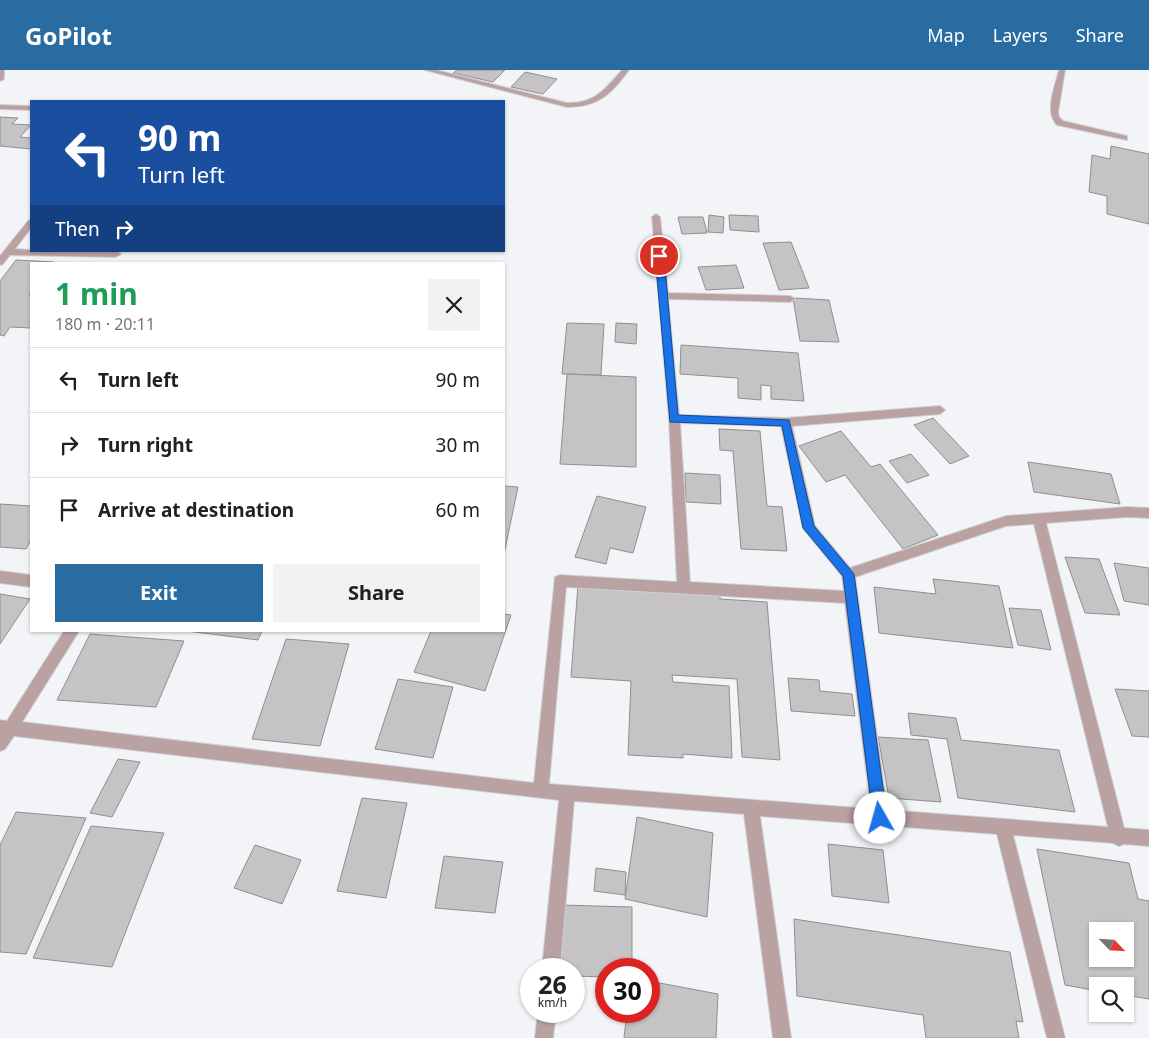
<!DOCTYPE html>
<html lang="en">
<head>
<meta charset="utf-8">
<style>
  body { margin:0; font-family:"Noto Sans",sans-serif; background:#f2f2f2; color:#202124; height:100vh; display:flex; flex-direction:column; font-size:19px; white-space:nowrap }
  * { box-sizing:border-box; margin:0 }
  p { font-size:16px; color:#757577 }
  .icon { flex:none; width:28px; height:28px; fill:none; stroke:currentColor; stroke-width:2; stroke-linecap:round; stroke-linejoin:round }
  .map { position:relative; flex:1; overflow:hidden }
  .details { position:absolute; left:30px; top:192px; width:475px; height:370px; display:flex; flex-direction:column; background:#fff; border-radius:0px; box-shadow:0 1px 4px #0004 }
  .details>* { flex:none }
  .top-card { position:absolute; left:30px; top:30px; width:475px; height:152px; border-radius:0px; box-shadow:0 1px 4px #0004; background:#1a4fa0; color:#fff; overflow:hidden }
  .needle { width:32px; rotate:115deg }
  .fabs { position:absolute; left:1089px; top:852px; display:grid; gap:10px }
  .fabs a { display:grid; place-items:center; width:45px; height:45px; border-radius:0px; background:#fff; box-shadow:0 1px 4px #0004; font-size:25px }
  .speed { position:absolute; left:520px; top:888px; display:flex; gap:10px; font-size:25px; font-weight:700; text-align:center }
  .speed>* { display:grid; place-content:center; width:65px; height:65px; border-radius:50%; background:#fff; box-shadow:0 1px 4px #0004; line-height:1 }
  .speed small { font-size:12px; font-weight:400 }
  .speed .limit { border:8px solid #d22; background:#fff; color:#111 }
  .pin { position:absolute; display:grid; place-items:center; width:42px; height:42px; color:#fff; margin:-21px; border:2px solid #fff; border-radius:50%; box-shadow:0 1px 5px #0007 }
  .me { position:absolute; width:55px; margin:-28px; rotate:353deg; stroke-linejoin:round; filter:drop-shadow(0 0 4px #0008) }
  .turn { display:flex; align-items:center; gap:18px; height:105px; padding:0 25px; font-size:22px }
  .turn .icon { width:65px; height:65px; stroke-width:2.5 }
  .turn b { display:block; font-size:35px; line-height:42px }
  .then { display:flex; align-items:center; height:48px; padding:0 25px; background:#0003; gap:10px; font-size:19px }
  .round { display:grid; place-items:center; flex:none; width:52px; height:52px; border-radius:0px; background:#f2f2f2 }
  .head { display:flex; align-items:center; justify-content:space-between; height:85px; padding:0 25px }
  h1 { font-size:30px; font-weight:700; line-height:38px; color:#1e9e55 }
  .cta { display:flex; gap:10px; margin-top:auto; padding:10px 25px }
  .cta a { flex:1; height:58px; border-radius:0px; background:#286ca1; color:#fff; font-size:20px; font-weight:700; line-height:58px; text-align:center }
  .cta a+a { background:#f2f2f2; color:#202124 }
  ul { padding:0; list-style:none }
  li { display:flex; align-items:center; gap:15px; height:65px; padding:0 25px; border-top:1px solid #e0e0e0 }
  li div { flex:1 }
  li b { display:block; font-size:19px }
  li em { font-style:normal }
  header { display:flex; align-items:center; gap:30px; box-sizing:border-box; height:70px; padding:0 25px; background:#286ca1; color:#fff }
  header strong { font-size:24px }
  nav { display:flex; gap:28px; margin-inline-start:auto; font-size:18px }
  .map>svg:first-child { display:block }
  .building { fill:#c6c3c5; stroke:#918e90; fill-rule:evenodd }
  .lines { fill:none; stroke-linecap:round; stroke-linejoin:round }
  .minor-casing { stroke:#cfd1d4; stroke-width:2 }
  .minor { fill:#baa1a2; fill-rule:evenodd }
  .route { fill:#1a73e8; stroke:#114b97 }
</style>
</head>
<body>
<header>
<strong>GoPilot</strong>
<nav><a>Map</a><a>Layers</a><a>Share</a></nav>
</header>
<div class="map">
<svg width="1149" height="968" viewBox="0 0 1149 968">
  <rect width="100%" height="100%" fill="#f2f4f7"/>
  <g class="building">
    <path d="M457 0H505L493 12 453 3Z"/>
    <path d="M525 2 557 9 543 24 511 17Z"/>
    <path d="M0 47 18 48 12 54 31 55 20 67 31 68V79L0 76Z"/>
    <path d="M1111 76 1149 84V154L1107 144V126L1089 122 1092 85 1110 89Z"/>
    <path d="M709 145 724 147 723 163 708 162Z"/>
    <path d="M729 145 758 146 759 162 730 160Z"/>
    <path d="M678 147H703L707 163 682 164Z"/>
    <path d="M791 172 809 218 779 220 763 173Z"/>
    <path d="M16 190 54 192 52 194H31V222L29 225H31V258L10 257 4 266 0 265V211Z"/>
    <path d="M736 195 744 218 706 220 698 197Z"/>
    <path d="M793 228 829 230 839 272 800 271Z"/>
    <path d="M567 253 604 254 601 305 562 304Z"/>
    <path d="M616 253 637 254 636 274 615 272Z"/>
    <path d="M681 275 798 283 804 331 771 329V316L761 315V330L738 328V308L680 304Z"/>
    <path d="M567 304 636 307V397L560 394Z"/>
    <path d="M933 348 969 386 950 394 914 355Z"/>
    <path d="M719 359 760 361 767 436 782 437 787 481 741 479 733 381 720 380Z"/>
    <path d="M841 361 871 397 880 394 938 465 903 479 845 405 826 412 799 376Z"/>
    <path d="M911 384 929 405 907 413 889 391Z"/>
    <path d="M1028 392 1111 404 1120 434 1034 422Z"/>
    <path d="M685 403 720 405 721 434 686 432Z"/>
    <path d="M504 416 518 417 504 484Z"/>
    <path d="M597 426 646 437 633 483 610 478 606 494 575 487Z"/>
    <path d="M0 434 31 436V470L26 479 0 477Z"/>
    <path d="M1065 487 1099 489 1120 545 1085 543Z"/>
    <path d="M1114 493 1149 498V535L1124 531Z"/>
    <path d="M933 509 999 516 1013 578 879 563 874 517 936 524Z"/>
    <path d="M578 515 720 525V529L767 532 780 690 742 687 737 609 672 605 673 612 729 616 732 688 683 684V688L628 685 631 611 571 607Z"/>
    <path d="M0 524 30 529 0 574Z"/>
    <path d="M1009 538 1041 540 1051 580 1018 575Z"/>
    <path d="M504 544 511 545 485 621 414 602 431 561H504Z"/>
    <path d="M187 561H262L258 570Z"/>
    <path d="M90 564 184 571 156 637 57 630Z"/>
    <path d="M286 569 349 574 320 676 252 669Z"/>
    <path d="M788 608 819 610 820 621 852 624 855 646 791 641Z"/>
    <path d="M398 609 453 617 433 688 375 679Z"/>
    <path d="M1115 619 1149 621V667L1132 666Z"/>
    <path d="M908 643 956 648 961 670 1059 680 1075 742 958 728 947 669 911 665Z"/>
    <path d="M878 667 928 670 941 732 889 728Z"/>
    <path d="M118 689 140 692 112 747 90 743Z"/>
    <path d="M362 728 407 733 386 828 337 821Z"/>
    <path d="M16 742 86 748 26 884 0 882V775Z"/>
    <path d="M637 747 713 763 707 847 625 829Z"/>
    <path d="M91 756 164 763 112 897 33 888Z"/>
    <path d="M828 774 883 780 889 833 832 826Z"/>
    <path d="M255 775 301 790 282 834 234 818Z"/>
    <path d="M1037 779 1129 793 1138 829 1149 831V929L1125 925V916H1098V921L1065 915ZM1098 861H1125V889H1098Z"/>
    <path d="M444 786 503 792 495 843 435 838Z"/>
    <path d="M596 798 626 802 625 825 594 821Z"/>
    <path d="M560 835 632 837V899H606V907L574 906V899H558Z"/>
    <path d="M794 849 1010 882 1023 952 1016 951 1019 968H926L923 945 797 926Z"/>
    <path d="M649 911 718 924 716 968H624L627 941H649Z"/>
  </g>
  <g class="lines">
    <g class="minor-casing">
      <g id="minor">
        <path d="M0 0H4V9L0 11Z"/>
        <path d="M425 0H436L567 33C596 33 604 20 622 0H629C611 24 599 37 567 37Z"/>
        <path d="M1059 0H1065L1058 42 1059 47 1063 51 1127 66V70L1057 55C1044 41 1055 17 1059 0Z"/>
        <path d="M0 35 31 36V40L0 39Z"/>
        <path d="M656 144 660 147 668 223 790 226 795 229 790 232 668 229 679 345 786 348 940 336 945 340 940 344 792 356 815 456 850 498 1006 446 1127 437 1149 438V448L1127 447 1046 453 1124 758 1149 760V776L1124 774 1119 776 1113 773 1013 765 1065 968H1047L997 764 760 746 791 968H773L744 744 574 731 560 899H542L559 730 14 666 5 679 0 681V650L7 651 64 561H79L22 652 534 713 555 507 560 505 677 512 669 349 652 147ZM680 353 781 356 803 458 842 506 844 521 690 512ZM1034 454 1108 757 887 740 855 507 1006 456ZM566 517 845 533 871 739 549 714Z"/>
        <path d="M31 150V158L15 179 31 180V181H116L121 184 116 187 10 185 3 194 0 195V186L28 151Z"/>
        <path d="M0 501 31 505V517L0 513Z"/>
        <path d="M538 941H556L553 968H535Z"/>
      </g>
    </g>
    <use href="#minor" class="minor"/>
  </g>
  <path class="route" d="M659 184 664 186 678 345 789 350 814 456 854 504 887 748 885 753 880 755 875 753 873 748 843 506 803 458 782 356 670 352 655 186Z"/>
</svg>
<div class="fabs">
<a><svg class="needle" viewBox="-14 -14 28 28"><path d="M0-13l5 13h-10z" fill="#e53935"/><path d="M0 13l5-13h-10z" fill="#757577"/></svg></a>
<a><svg class="icon" aria-label="search" viewBox="0 0 24 24"><circle cx="10" cy="10" r="6"/><path d="M15 15l6 6"/></svg></a>
</div>
<div class="speed"><div>26<small>km/h</small></div><div class="limit">30</div></div>
<div class="pin" style="left:659px;top:186px;background:#d93025"><svg class="icon" aria-label="arrive" viewBox="0 0 24 24"><path d="M6 21V4h12l-3 4 3 4H6"/></svg></div>
<svg class="me" style="left:880px;top:748px" viewBox="-20 -20 40 40"><circle r="19" fill="#fff"/><path d="M0-13L10 11 0 6-10 11z" fill="#1a73e8"/></svg>
<div class="top-card">
<div class="turn"><svg class="icon" aria-label="left" viewBox="0 0 24 24"><path d="M17 20v-9H6M10 6l-5 5 5 5"/></svg><div><b>90 m</b>Turn left</div></div>
<div class="then">Then<svg class="icon" aria-label="right" viewBox="0 0 24 24"><path d="M7 20v-9h11M14 6l5 5-5 5"/></svg></div>
</div>
<section class="details">
<div class="head"><div><h1>1 min</h1><p>180 m · 20:11</p></div><a class="round"><svg class="icon" aria-label="close" viewBox="0 0 24 24"><path d="M6 6l12 12M18 6L6 18"/></svg></a></div>
<ul>
<li><svg class="icon" aria-label="left" viewBox="0 0 24 24"><path d="M17 20v-9H6M10 6l-5 5 5 5"/></svg><div><b>Turn left</b></div><em>90 m</em></li>
<li><svg class="icon" aria-label="right" viewBox="0 0 24 24"><path d="M7 20v-9h11M14 6l5 5-5 5"/></svg><div><b>Turn right</b></div><em>30 m</em></li>
<li><svg class="icon" aria-label="arrive" viewBox="0 0 24 24"><path d="M6 21V4h12l-3 4 3 4H6"/></svg><div><b>Arrive at destination</b></div><em>60 m</em></li>
</ul>
<div class="cta"><a>Exit</a><a>Share</a></div>
</section>
</div>
</body>
</html>
